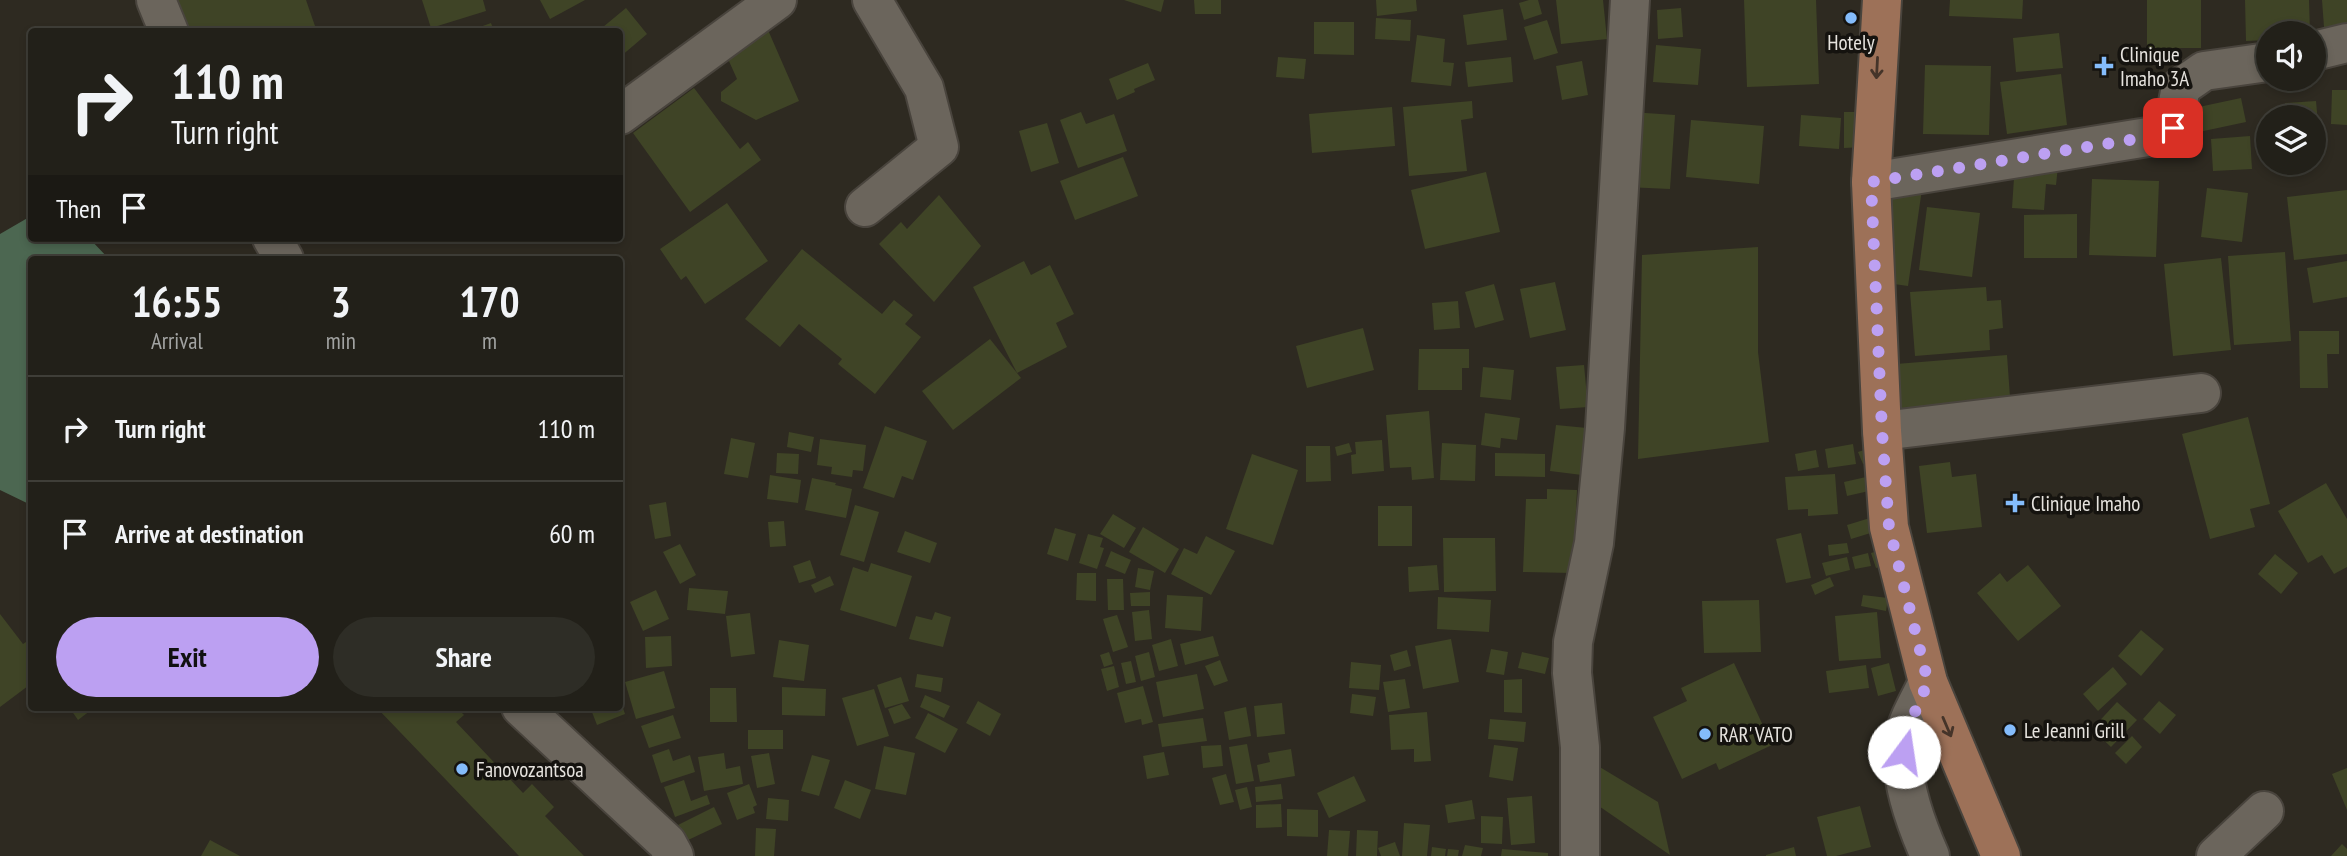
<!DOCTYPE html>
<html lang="en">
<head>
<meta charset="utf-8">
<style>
  body { margin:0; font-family:"PT Sans Narrow",sans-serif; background:#2e2d26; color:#f1f3f6; height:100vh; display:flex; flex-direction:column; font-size:26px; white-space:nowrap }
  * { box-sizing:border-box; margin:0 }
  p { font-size:23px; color:#a2a3a2 }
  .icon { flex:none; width:38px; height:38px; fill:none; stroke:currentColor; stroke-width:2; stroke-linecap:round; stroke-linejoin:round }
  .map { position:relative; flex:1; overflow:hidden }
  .sheet { position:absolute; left:28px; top:256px; width:595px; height:455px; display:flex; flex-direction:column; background:#222019; border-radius:7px; box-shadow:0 4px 10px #0003,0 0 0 2px #3f3e38 }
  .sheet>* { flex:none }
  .hud { position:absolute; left:28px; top:28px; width:595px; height:214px; border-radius:7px; box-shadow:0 4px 10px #0003,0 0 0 2px #3f3e38; background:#222019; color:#f1f3f6; overflow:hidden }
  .tools { position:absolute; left:2256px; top:21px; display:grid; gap:14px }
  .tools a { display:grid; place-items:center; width:70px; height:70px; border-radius:50%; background:#222019; box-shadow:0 4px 10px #0003,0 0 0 2px #3f3e38; font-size:35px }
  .pin { position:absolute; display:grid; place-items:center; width:60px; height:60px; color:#fff; margin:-30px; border-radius:14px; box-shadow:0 4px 10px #0006 }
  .me { position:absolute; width:77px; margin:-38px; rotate:14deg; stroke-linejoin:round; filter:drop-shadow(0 0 5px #0008) }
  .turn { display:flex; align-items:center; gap:24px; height:147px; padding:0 28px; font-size:32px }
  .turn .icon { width:91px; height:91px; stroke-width:2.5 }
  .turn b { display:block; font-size:49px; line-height:60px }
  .then { display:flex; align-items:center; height:66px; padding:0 28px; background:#0003; gap:14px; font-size:26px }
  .eta { display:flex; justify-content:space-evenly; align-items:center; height:119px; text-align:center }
  .eta b { font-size:42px; font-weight:700; line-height:49px }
  .cta { display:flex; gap:14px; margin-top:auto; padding:14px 28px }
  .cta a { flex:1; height:80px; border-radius:42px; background:#bca0f2; color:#111; font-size:28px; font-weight:700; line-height:80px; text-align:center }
  .cta a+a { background:#2e2d26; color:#f1f3f6 }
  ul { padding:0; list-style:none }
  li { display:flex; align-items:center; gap:21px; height:105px; padding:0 28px; border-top:2px solid #3f3e38 }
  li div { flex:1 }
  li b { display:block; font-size:26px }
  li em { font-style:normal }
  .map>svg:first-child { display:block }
  .water { fill:#4c6751 }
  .building { fill:#3f4426 }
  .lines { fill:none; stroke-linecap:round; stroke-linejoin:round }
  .minor-casing { stroke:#49443d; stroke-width:42 }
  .major-casing { stroke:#49443d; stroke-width:42 }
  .minor { stroke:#6b655c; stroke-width:38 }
  .major { stroke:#9d7158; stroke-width:38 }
  .oneway { stroke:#453429 }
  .route { stroke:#bca0f2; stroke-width:12; stroke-dasharray:0 21.6 }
  .poi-dot { fill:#84bcfb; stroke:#15130f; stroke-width:2.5 }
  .labels { text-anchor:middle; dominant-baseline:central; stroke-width:7; stroke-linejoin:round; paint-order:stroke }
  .poi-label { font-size:21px; fill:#e6e3de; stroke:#15130f; text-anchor:start }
</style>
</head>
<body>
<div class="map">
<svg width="2347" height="856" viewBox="0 0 2347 856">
  <rect width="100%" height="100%" fill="#2e2a21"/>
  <path class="water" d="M31 216 32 238H89L109 259H32L31 505 0 490V234Z"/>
  <g class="building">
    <path d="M176 0H306L315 26 298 32H187Z"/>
    <path d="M422 0H483L486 11 431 28Z"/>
    <path d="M540 0H585L550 19Z"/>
    <path d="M1124 0H1164L1161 12Z"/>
    <path d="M1194 0H1221V14H1195Z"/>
    <path d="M1376 0H1416L1417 11 1377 16Z"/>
    <path d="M1529 0H1538L1542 14 1524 20 1519 3Z"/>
    <path d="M1556 0H1603L1607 39 1561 44Z"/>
    <path d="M1744 0H1816L1819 84 1747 87Z"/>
    <path d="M1950 0H2023L2022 19 1949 16Z"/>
    <rect x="2147" y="0" width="54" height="48"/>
    <path d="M2245 0H2309L2310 33H2268V40L2246 41Z"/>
    <path d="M2322 0H2347V25L2324 27Z"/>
    <path d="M626 8 647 34 620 57V32H597Z"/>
    <path d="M1681 8 1683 37 1658 39 1657 10Z"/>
    <path d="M1503 9 1507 40 1467 45 1463 15Z"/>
    <path d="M1376 18 1411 20 1410 41 1375 39Z"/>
    <path d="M1547 20 1558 53 1534 60 1524 27Z"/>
    <path d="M1314 22H1354V55L1314 54Z"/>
    <path d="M491 23 494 32H469V31Z"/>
    <path d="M768 30 799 101 756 120 721 101V92L737 79 724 50Z"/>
    <path d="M2059 33 2063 68 2016 72 2013 38Z"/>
    <path d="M1417 35 1445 39 1443 62 1454 63 1451 86 1411 82Z"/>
    <path d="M1656 45 1701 49 1698 85 1653 82Z"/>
    <path d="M1278 57 1306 59 1304 79 1276 77Z"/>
    <path d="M1511 57 1513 82 1468 87 1465 62Z"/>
    <path d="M1582 61 1588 95 1562 100 1556 66Z"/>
    <path d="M1148 63 1155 80 1134 89 1135 92 1117 100 1109 79Z"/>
    <path d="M1925 65 1991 66 1989 135 1923 134Z"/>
    <path d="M2061 74 2067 125 2007 134 2000 82Z"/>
    <path d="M694 88 740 149 748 142 761 160 690 212 633 133Z"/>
    <path d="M2332 90H2347V125L2331 124Z"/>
    <path d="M2241 98 2246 122 2199 132 2194 108Z"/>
    <path d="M1472 101 1473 118 1461 120 1467 171 1409 176 1403 107Z"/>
    <path d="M2316 101 2319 135H2314V117H2286L2285 103Z"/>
    <path d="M1392 107 1395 146 1312 153 1309 114Z"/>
    <path d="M1081 112 1086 124 1114 114 1127 151 1078 168 1060 120Z"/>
    <path d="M1631 112 1675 115 1670 189 1626 187Z"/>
    <path d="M1844 112H1863L1864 147 1844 148Z"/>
    <path d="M1801 115 1841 118 1839 149 1799 146Z"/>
    <path d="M1691 120 1764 126 1759 184 1686 177Z"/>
    <path d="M1047 123 1059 163 1031 172 1019 131Z"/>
    <path d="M2250 136 2252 169 2213 171 2211 139Z"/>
    <path d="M1123 157 1138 196 1075 220 1060 181Z"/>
    <path d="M2015 163 2058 166 2056 185 2046 184 2044 210 2012 208Z"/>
    <path d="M1486 172 1500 232 1425 249 1411 190Z"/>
    <path d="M2092 179 2159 181 2156 257 2089 255Z"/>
    <path d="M1893 185 1922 189 1908 286 1880 282Z"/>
    <path d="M2207 188 2248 193 2242 242 2201 237Z"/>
    <path d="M2347 190V254L2294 260 2287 197Z"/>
    <path d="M939 195 981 246 934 302 879 244 901 222 907 229Z"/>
    <path d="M727 203 768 261 705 304 686 276 681 280 660 249Z"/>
    <path d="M1927 207 1980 213 1972 277 1919 270Z"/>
    <path d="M2077 214V258H2024V215Z"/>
    <path d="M1758 247V352L1769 442 1638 459 1642 255Z"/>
    <path d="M802 249 882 314 894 300 913 315 905 324 921 337 875 394 838 364 842 359 799 324 780 347 745 319Z"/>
    <path d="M2285 252 2291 341 2234 345 2228 256Z"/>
    <path d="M2221 258 2231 350 2173 356 2164 264Z"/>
    <path d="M1024 261 1031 275 1050 265 1074 314 1056 323 1067 347 1017 373 973 287Z"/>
    <path d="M2347 261V297L2313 303 2307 268Z"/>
    <path d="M1555 282 1566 330 1530 338 1520 289Z"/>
    <path d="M1494 284 1504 320 1475 328 1465 292Z"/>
    <path d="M1986 287 1987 301 2001 300 2003 328 1989 330 1990 350 1915 356 1910 292Z"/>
    <path d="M1458 301 1460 328 1434 330 1432 303Z"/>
    <path d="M1363 328 1374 370 1307 388 1296 346Z"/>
    <path d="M2299 331H2339V354H2327L2328 388H2300Z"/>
    <path d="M990 339 1021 378 953 430 922 391Z"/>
    <path d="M1419 349H1469V368H1462V390H1418Z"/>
    <path d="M2007 355 2011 411 1900 420 1896 364Z"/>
    <path d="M1584 365 1588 407 1560 409 1556 367Z"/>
    <path d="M1483 367 1514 370 1511 400 1480 397Z"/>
    <path d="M1429 411 1434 478 1412 480 1411 467 1390 468 1386 415Z"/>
    <path d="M1485 413 1520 418 1517 440 1501 438 1500 448 1481 445Z"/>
    <path d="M2248 417 2270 504 2250 509 2255 527 2210 539 2182 434Z"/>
    <path d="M1556 425 1587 428 1582 475 1550 471Z"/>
    <path d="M885 426 927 441 913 480 902 476 894 498 863 488Z"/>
    <path d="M789 432 814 437 811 452 787 447Z"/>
    <path d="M731 438 755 443 748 478 724 474Z"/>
    <path d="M820 439 866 445 863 471 853 470 852 477 831 474 832 467 817 465Z"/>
    <path d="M1382 440 1384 471 1352 474 1351 455 1356 454 1355 442Z"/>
    <path d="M1349 443 1352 452 1337 456 1335 447Z"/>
    <path d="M1442 443 1476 445 1475 481 1440 480Z"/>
    <path d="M1853 444 1856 464 1828 468 1825 449Z"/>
    <path d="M1306 446H1330L1331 481 1306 482Z"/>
    <path d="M1867 449 1871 461 1863 464 1858 452Z"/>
    <path d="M1816 450 1819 467 1798 471 1795 454Z"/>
    <path d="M777 453 799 454 798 474 776 473Z"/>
    <path d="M1495 453 1545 454V477L1495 476Z"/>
    <path d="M1252 454 1298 470 1273 545 1226 529Z"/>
    <path d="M1950 462 1952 477 1976 474 1982 527 1927 533 1919 466Z"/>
    <path d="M1835 474 1838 514 1808 516V509L1788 510 1785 477Z"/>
    <path d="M770 475 801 480 798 503 767 499Z"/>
    <path d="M1866 477 1869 491 1847 496 1844 482Z"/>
    <path d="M812 478 836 483 835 485 852 489 846 518 805 510Z"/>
    <path d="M2326 483 2347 519V567L2334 574 2322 555 2308 563 2278 511Z"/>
    <path d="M1547 489 1577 490 1573 573 1523 572 1526 499H1547Z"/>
    <path d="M666 502 671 536 655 539 649 505Z"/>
    <path d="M855 505 879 512 864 562 840 555Z"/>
    <rect x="1378" y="506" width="34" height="40"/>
    <path d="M1113 514 1136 528 1124 548 1100 534Z"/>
    <path d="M1870 518 1874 532 1851 539 1847 525Z"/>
    <path d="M784 521 786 546 770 547 768 522Z"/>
    <path d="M1143 527 1179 549 1165 573 1129 552Z"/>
    <path d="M1055 528 1076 534 1068 561 1047 554Z"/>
    <path d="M905 531 937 543 930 563 897 552Z"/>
    <path d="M1801 533 1811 578 1786 583 1776 539Z"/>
    <path d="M1088 534 1103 538 1100 547 1104 548 1097 569 1079 563Z"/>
    <path d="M1206 536 1235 551 1211 595 1171 574 1184 548 1197 554Z"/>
    <path d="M1443 538H1495L1496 591 1444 592Z"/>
    <path d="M1847 543 1849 553 1829 556 1828 545Z"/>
    <path d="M680 544 696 575 680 584 663 552Z"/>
    <path d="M1881 550 1886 565 1876 568 1871 553Z"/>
    <path d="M1111 551 1131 560 1125 574 1105 566Z"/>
    <path d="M1868 553 1871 566 1855 569 1852 557Z"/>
    <path d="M2275 554 2298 573 2281 594 2258 574Z"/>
    <path d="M1847 557 1850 570 1826 576 1822 563Z"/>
    <path d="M810 560 816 578 799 583 793 566Z"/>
    <path d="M871 563 912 576 896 627 840 610 853 567 868 572Z"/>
    <path d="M1437 565 1439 590 1409 592 1408 567Z"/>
    <path d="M2028 565 2061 606 2018 641 1977 593 2000 573 2007 582Z"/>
    <path d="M1138 568 1154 571 1150 590 1135 587Z"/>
    <path d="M1077 573H1096V601L1076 600Z"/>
    <path d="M830 576 834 585 815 593 811 585Z"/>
    <path d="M1830 577 1834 586 1815 595 1811 585Z"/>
    <path d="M1107 579H1123L1124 610H1108Z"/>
    <path d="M689 588 728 591 725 614 687 610Z"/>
    <path d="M656 590 669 619 643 631 630 602Z"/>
    <path d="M1150 592V606H1131L1130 593Z"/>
    <path d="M1167 595 1203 597 1201 631 1165 628Z"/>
    <path d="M1863 595 1888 598 1886 611 1861 606Z"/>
    <path d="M1438 597 1491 600 1489 632 1437 629Z"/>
    <path d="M1759 600 1761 652 1704 653 1702 601Z"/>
    <path d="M1149 610 1152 639 1135 641 1132 612Z"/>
    <path d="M935 612 951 617 943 647 909 639 916 616 932 620Z"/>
    <path d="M1877 612 1881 658 1839 661 1835 616Z"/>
    <path d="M750 613 755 654 731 657 726 616Z"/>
    <path d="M0 614 23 644 32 638V683L0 707Z"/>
    <path d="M1117 615 1128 647 1113 652 1103 619Z"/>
    <path d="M2141 630 2164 649 2141 676 2118 656Z"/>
    <path d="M671 636 672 666 646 668 645 637Z"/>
    <path d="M1213 636 1219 656 1185 665 1180 644Z"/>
    <path d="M1171 639 1178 666 1159 671 1152 645Z"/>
    <path d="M1451 639 1459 682 1423 689 1415 646Z"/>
    <path d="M779 640 809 645 804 681 773 677Z"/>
    <path d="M1491 649 1508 652 1504 675 1486 672Z"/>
    <path d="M1407 650 1411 666 1394 671 1390 655Z"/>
    <path d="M1109 652 1113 664 1104 667 1100 655Z"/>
    <path d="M1149 652 1155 677 1141 681 1135 656Z"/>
    <path d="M1522 652 1549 658 1545 674 1518 668Z"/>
    <path d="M1220 660 1228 681 1214 686 1205 666Z"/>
    <path d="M1131 661 1136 682 1126 684 1121 663Z"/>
    <path d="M1351 662 1381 665 1379 690 1349 688Z"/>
    <path d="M1734 663 1772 745 1719 770 1716 763 1682 779 1653 717 1687 701 1681 688Z"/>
    <path d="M1889 663 1896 691 1878 696 1871 668Z"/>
    <path d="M1866 665 1869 688 1829 693 1826 671Z"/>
    <path d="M1114 666 1119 687 1107 691 1101 669Z"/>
    <path d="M2113 667 2127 684 2098 711 2083 694Z"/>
    <path d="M664 671 675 708 636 719 625 682Z"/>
    <path d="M917 674 943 678 941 692 915 687Z"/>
    <path d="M1197 674 1204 709 1163 717 1156 682Z"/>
    <path d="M901 677 909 701 885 708 877 685Z"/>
    <path d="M1405 679 1410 708 1388 712 1383 682Z"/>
    <path d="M1522 679V713L1504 712V680Z"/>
    <path d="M1143 686 1153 722 1142 725 1141 719 1125 723 1117 693Z"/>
    <path d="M782 687 826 689 825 716 782 715Z"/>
    <path d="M710 688H736L737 722H710Z"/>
    <path d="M874 689 889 736 857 746 842 698Z"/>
    <path d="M1352 694 1376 697 1373 716 1350 713Z"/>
    <path d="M925 695 950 706 944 718 920 707Z"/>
    <path d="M620 699 625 714 597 725 590 707H620Z"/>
    <path d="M978 701 1001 714 990 736 966 723Z"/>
    <path d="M2159 701 2176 715 2160 734 2143 719Z"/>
    <path d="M2117 702 2137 720 2111 747 2092 729Z"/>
    <path d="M1282 703 1285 734 1257 737 1254 706Z"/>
    <path d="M902 704 911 718 894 724 888 709Z"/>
    <path d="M69 707H95L78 720Z"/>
    <path d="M376 707H456L464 715 456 722 523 793 532 784 554 807 545 816 584 856H519Z"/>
    <path d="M1246 707 1251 736 1229 740 1224 712Z"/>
    <path d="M1427 712 1431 761 1414 762V749L1391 750 1389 715Z"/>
    <path d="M928 713 958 729 945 753 915 738Z"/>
    <path d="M673 715 681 738 649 748 641 726Z"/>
    <path d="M1203 718 1207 741 1162 747 1158 724Z"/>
    <path d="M1490 719 1526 722 1524 742 1488 739Z"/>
    <rect x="748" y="730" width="35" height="19"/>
    <path d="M2132 736 2142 747 2126 764 2115 753Z"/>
    <path d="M1247 744 1254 781 1236 784 1229 747Z"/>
    <path d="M1221 745 1223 766 1203 768 1201 746Z"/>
    <path d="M1494 745 1518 748 1513 781 1489 777Z"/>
    <path d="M884 746 915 753 906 795 875 789Z"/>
    <path d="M669 749 673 761 690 755 695 772 661 783 652 755Z"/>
    <path d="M1291 749 1295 776 1260 782 1257 765 1270 762 1268 753Z"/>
    <path d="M1164 752 1169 775 1147 779 1143 756Z"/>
    <path d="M724 753 726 769 740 766 743 784 704 791 698 757Z"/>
    <path d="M769 753 775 784 757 788 751 756Z"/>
    <path d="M812 755 830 760 819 796 801 791Z"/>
    <path d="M1593 763 1658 802 1670 855 1593 802Z"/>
    <path d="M2347 768V810L2332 774Z"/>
    <path d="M1226 774 1234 802 1220 805 1212 778Z"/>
    <path d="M1354 776 1366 801 1329 818 1317 793Z"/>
    <path d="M684 780 691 801 707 795 710 804 675 817 664 787Z"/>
    <path d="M845 780 871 790 860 819 834 808Z"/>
    <path d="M749 784 757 805 753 807 755 813 737 820 727 793Z"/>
    <path d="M1281 784 1283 799 1256 802 1255 787Z"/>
    <path d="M1247 787 1252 807 1240 810 1235 790Z"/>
    <path d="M1532 796 1535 843 1511 845 1507 798Z"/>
    <path d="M768 798 789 800 788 821 766 819Z"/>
    <path d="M1472 800 1475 819 1448 823 1445 805Z"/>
    <path d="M1281 804 1282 827 1256 828V805Z"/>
    <path d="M1860 806 1871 847 1836 856H1827L1817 817Z"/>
    <path d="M714 807 722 824 686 841 678 825Z"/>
    <path d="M1287 809 1318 810V837L1287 836Z"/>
    <path d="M1481 816 1503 817 1502 844 1481 843Z"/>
    <path d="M1404 823 1430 825 1427 856H1402Z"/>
    <path d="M756 828 776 829 774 856H755Z"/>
    <path d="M1329 830 1350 831 1348 856H1327Z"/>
    <path d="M1357 830 1378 831 1377 856H1356Z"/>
    <path d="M210 840 240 856H201Z"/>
    <path d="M1395 842 1400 856H1381L1378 848Z"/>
    <path d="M2342 844 2347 849V856H2331Z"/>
    <path d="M1465 845 1483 848 1481 856H1462Z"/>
    <path d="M1432 847 1446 849 1445 856H1431Z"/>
    <path d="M1794 847 1796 856H1766V855Z"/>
    <path d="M1448 849 1459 850 1458 856H1447Z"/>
    <path d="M1502 849 1548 853V856H1501Z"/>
  </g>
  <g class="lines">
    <g class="minor-casing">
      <g id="minor">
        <path d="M156 0 169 32"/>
        <path d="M2314 51 2347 43"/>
        <path d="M620 115 777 0"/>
        <path d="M1871 182 2154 136 2173 128 2181 87 2204 71 2268 62"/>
        <path d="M865 207 939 147 924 88 872 0"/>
        <path d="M272 238 284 259"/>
        <path d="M1882 431 2201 393"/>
        <path d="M1928 682C1920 699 1907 720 1904 738 1898 776 1915 822 1930 856"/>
        <path d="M521 707 667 843 674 856"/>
        <path d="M1580 856V747L1572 673 1573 642 1594 543 1605 428 1630 0"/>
        <path d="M2216 856 2264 811"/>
      </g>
    </g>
    <g class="major-casing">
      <path id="major" d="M1882 0 1871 182 1882 431 1889 527 1928 682 2001 856"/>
    </g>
    <use href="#minor" class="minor"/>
    <use href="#major" class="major"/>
  </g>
  <defs><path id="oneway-shaft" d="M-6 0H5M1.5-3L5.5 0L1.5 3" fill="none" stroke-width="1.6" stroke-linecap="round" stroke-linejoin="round" transform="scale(1.75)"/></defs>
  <g class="oneway">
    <use href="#oneway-shaft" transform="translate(1877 68) rotate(93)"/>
    <use href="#oneway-shaft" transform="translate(1947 727) rotate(67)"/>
  </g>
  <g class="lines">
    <path class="route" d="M1904 752V737L1928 682 1889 527 1882 431 1871 182 2154 136 2173 128"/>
  </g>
  <g class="poi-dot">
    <circle cx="1851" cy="18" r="7"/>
    <path d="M2100.5 55.5h7v7h7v7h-7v7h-7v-7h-7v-7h7z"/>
    <path d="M2011.5 492.5h7v7h7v7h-7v7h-7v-7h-7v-7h7z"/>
    <circle cx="2010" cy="730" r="7"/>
    <circle cx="1705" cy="734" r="7"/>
    <circle cx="462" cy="769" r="7"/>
  </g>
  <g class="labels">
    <g class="poi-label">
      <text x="1851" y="42" text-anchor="middle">Hotely</text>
      <text x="2120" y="54">Clinique<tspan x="2120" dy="24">Imaho 3A</tspan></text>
      <text x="2031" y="503">Clinique Imaho</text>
      <text x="2024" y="730">Le Jeanni Grill</text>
      <text x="1719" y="734">RAR' VATO</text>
      <text x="476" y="769">Fanovozantsoa</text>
    </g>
  </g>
</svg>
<div class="tools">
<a><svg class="icon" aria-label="sound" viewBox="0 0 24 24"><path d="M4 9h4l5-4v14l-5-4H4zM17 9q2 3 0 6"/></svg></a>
<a><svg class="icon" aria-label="layers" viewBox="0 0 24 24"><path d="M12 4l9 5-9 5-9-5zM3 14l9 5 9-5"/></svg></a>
</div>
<div class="pin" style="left:2173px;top:128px;background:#d93025"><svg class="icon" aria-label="arrive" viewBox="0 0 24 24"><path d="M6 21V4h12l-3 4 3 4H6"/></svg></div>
<svg class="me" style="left:1904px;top:752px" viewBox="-20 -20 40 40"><circle r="19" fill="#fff"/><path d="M0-13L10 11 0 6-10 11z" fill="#bca0f2"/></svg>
<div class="hud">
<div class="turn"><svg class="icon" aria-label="right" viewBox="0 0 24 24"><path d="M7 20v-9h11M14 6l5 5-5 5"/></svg><div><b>110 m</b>Turn right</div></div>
<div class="then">Then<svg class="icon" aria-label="arrive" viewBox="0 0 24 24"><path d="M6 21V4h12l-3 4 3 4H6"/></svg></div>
</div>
<section class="sheet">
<div class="eta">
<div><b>16:55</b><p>Arrival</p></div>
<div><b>3</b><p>min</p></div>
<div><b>170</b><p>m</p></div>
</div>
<ul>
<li><svg class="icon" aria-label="right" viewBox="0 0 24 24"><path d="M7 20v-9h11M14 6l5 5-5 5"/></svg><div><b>Turn right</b></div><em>110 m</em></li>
<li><svg class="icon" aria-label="arrive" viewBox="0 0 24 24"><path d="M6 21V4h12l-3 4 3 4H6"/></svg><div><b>Arrive at destination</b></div><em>60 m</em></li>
</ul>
<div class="cta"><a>Exit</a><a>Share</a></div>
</section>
</div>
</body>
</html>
